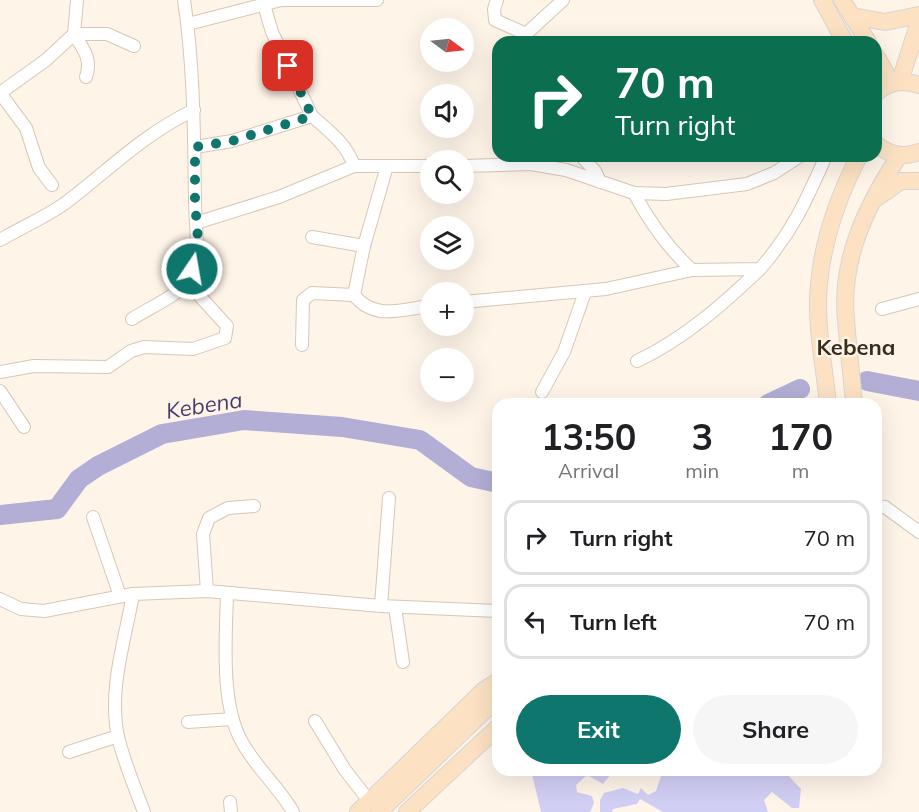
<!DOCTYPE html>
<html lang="en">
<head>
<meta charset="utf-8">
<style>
  body { margin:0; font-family:Mulish,sans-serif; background:#f6f6f6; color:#202124; height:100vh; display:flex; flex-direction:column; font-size:22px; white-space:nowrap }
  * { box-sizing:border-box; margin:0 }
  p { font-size:20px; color:#757577 }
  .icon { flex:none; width:33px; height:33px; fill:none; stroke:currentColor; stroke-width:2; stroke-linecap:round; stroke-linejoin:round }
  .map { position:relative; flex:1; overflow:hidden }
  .drawer { position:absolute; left:492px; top:398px; width:390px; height:378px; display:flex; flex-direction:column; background:#fff; border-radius:18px; box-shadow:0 6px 24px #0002 }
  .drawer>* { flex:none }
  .banner { position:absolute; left:492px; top:36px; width:390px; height:126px; border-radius:18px; box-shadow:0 6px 24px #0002; background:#0b6e4f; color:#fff; overflow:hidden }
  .needle { width:39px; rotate:105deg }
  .fabs { position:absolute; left:420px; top:18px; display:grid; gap:12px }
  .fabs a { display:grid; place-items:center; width:54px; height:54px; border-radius:50%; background:#fff; box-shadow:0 6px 24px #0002; font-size:30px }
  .pin { position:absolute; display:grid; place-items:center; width:51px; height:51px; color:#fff; margin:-26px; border-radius:12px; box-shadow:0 3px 9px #0006 }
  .me { position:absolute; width:66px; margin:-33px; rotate:12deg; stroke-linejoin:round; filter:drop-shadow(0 0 4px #0008) }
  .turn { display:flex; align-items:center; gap:21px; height:126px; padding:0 24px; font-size:27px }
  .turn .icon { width:78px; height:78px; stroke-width:2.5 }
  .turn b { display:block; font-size:42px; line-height:51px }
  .eta { display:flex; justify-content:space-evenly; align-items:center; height:102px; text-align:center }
  .eta b { font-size:36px; font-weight:700; line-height:42px }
  .button { display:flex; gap:12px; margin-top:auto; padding:12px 24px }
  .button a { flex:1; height:69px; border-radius:36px; background:#0f766e; color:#fff; font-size:24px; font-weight:700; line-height:69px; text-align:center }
  .button a+a { background:#f6f6f6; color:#202124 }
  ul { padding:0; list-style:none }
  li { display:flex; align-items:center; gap:18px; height:75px; margin:0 12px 9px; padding:0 12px; border:3px solid #e0e0e0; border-radius:18px }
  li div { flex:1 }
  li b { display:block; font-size:22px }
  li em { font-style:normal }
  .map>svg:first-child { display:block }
  .green { fill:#d1cef4 }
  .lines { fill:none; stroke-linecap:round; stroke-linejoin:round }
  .river { stroke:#b2aed5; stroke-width:20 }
  .minor-casing { stroke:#d7c7b5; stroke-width:14 }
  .major-casing { stroke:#d6d5d4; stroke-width:18 }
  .minor { stroke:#fff; stroke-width:12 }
  .major { stroke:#fce2c3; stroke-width:16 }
  .route { stroke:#0f766e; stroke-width:10; stroke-dasharray:0 18 }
  .labels { text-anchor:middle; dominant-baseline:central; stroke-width:4.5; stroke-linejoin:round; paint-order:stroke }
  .neighbourhood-label { font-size:22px; font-weight:bold; fill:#3a2d1f; stroke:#fef4e8 }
  .water-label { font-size:22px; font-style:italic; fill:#443c6f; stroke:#fef4e8 }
</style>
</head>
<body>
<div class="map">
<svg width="919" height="812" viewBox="0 0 919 812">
  <rect width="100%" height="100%" fill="#fef4e8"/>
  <g class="green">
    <path d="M531 770H612L613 772 603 784 587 775 576 785 577 792 592 796 594 803 590 812H541Z"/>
    <path d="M660 770H783L801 789 799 808H792L772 792 764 800 768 812H663L640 799 637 804 613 809 612 812H600V800L604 793 623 788 638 794 641 788 648 795 656 791 662 773Z"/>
  </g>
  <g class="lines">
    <g class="river">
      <path d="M867 381 919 391"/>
      <path d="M768 404 800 389"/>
      <path d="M0 515 57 509 79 479 98 466 162 434 244 420 342 427 420 440 471 477 498 483"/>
    </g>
    <g class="minor-casing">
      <g id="minor">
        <path d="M497 0 494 9 495 20 526 34 563 0"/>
        <path d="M264 5 272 32 312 116"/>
        <path d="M188 24 281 0H377"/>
        <path d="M86 77C92 59 84 50 74 34H107L134 46"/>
        <path d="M0 93 46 60 74 34 77 0"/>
        <path d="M0 93 26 128 39 168 52 185"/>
        <path d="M195 147 232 141 312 116C329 131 347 144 354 166"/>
        <path d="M581 156 595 171 600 182"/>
        <path d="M387 166 364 246 354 295C375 321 401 309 430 306"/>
        <path d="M464 166 531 164 566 170 634 193 666 194 747 184 774 173 800 156"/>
        <path d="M634 193C650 223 667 247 692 270"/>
        <path d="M196 223 279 197 354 166H430"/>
        <path d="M312 237 364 246"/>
        <path d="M0 240C22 227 42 219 64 204 109 170 142 135 194 110"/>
        <path d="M464 302 606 289 692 270 760 269C793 231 806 201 826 156"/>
        <path d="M882 309 919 299"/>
        <path d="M132 319C145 310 181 294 188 281 202 255 195 227 195 200 194 133 194 66 184 0"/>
        <path d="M302 345 303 300 312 293 354 295"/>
        <path d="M637 361C684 339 722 305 760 269"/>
        <path d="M0 372 34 366 108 367 131 351 144 347 193 349 225 338 227 326 187 282"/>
        <path d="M0 391 24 427"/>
        <path d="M542 392 564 352 585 292"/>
        <path d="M876 506 885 507 919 532"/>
        <path d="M93 517 120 596"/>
        <path d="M207 591 203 534 209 518 228 508 254 506"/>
        <path d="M227 593C226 636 220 704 242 742 256 768 279 787 293 812"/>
        <path d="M0 599 21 609 44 611 133 594"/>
        <path d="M381 606 389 498"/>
        <path d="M395 607 403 662"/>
        <path d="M315 721 345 770 370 802"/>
        <path d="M188 722 232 719"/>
        <path d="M69 752 118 736"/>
        <path d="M230 802 231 812"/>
        <path d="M144 812C135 788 124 762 118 737 108 689 125 641 133 594L207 591 381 606 498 611"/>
      </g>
    </g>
    <g class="major-casing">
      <g id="major">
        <path d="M822 0 845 42"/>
        <path d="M842 0 868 42"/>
        <path d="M852 16 885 22 919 15"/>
        <path d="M876 56 892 83"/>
        <path d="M900 81 919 22"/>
        <path d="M876 93C889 81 903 79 919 85"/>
        <path d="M876 144C889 155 903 158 919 152"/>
        <path d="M877 198 901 181H919"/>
        <path d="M828 404C824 364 815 323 819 284 823 240 839 195 859 156"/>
        <path d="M854 404C852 376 848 348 846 320 840 259 867 205 899 156"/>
        <path d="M358 812 484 690 498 681"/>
        <path d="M379 812 498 698"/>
        <path d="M407 812 498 727"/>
      </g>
    </g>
    <use href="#minor" class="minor"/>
    <use href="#major" class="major"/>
  </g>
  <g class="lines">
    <path class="route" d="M192 269 198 239 195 202V147L232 141 312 116 288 66"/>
  </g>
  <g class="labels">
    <g class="neighbourhood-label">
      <text x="856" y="347">Kebena</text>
    </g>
    <g class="water-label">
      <text transform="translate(204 405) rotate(-9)">Kebena</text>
    </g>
  </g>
</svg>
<div class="fabs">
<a><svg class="needle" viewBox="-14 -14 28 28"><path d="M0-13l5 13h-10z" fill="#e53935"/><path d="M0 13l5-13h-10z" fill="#757577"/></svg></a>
<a><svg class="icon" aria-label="sound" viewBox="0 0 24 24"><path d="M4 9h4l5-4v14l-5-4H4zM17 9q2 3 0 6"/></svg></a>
<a><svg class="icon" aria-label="search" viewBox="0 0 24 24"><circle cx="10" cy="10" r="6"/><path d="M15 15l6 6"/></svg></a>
<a><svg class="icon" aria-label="layers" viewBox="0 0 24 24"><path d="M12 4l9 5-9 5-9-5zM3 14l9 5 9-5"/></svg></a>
<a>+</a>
<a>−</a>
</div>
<div class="pin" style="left:288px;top:66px;background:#d93025"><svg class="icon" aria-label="arrive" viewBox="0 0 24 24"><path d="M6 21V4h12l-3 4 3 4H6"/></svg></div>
<svg class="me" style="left:192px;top:269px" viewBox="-20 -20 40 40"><circle r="17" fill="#0f766e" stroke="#fff" stroke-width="3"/><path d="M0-11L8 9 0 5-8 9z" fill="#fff"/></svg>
<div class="banner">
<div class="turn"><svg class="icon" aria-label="right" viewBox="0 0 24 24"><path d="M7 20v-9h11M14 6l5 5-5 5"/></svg><div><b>70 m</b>Turn right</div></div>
</div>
<section class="drawer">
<div class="eta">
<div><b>13:50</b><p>Arrival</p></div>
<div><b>3</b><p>min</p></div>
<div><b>170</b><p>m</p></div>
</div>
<ul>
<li><svg class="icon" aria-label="right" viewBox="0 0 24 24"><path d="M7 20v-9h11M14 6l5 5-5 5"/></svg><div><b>Turn right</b></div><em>70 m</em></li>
<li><svg class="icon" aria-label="left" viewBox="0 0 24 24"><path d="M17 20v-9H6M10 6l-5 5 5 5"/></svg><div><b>Turn left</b></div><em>70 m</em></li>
</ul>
<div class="button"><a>Exit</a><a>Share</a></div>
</section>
</div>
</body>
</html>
